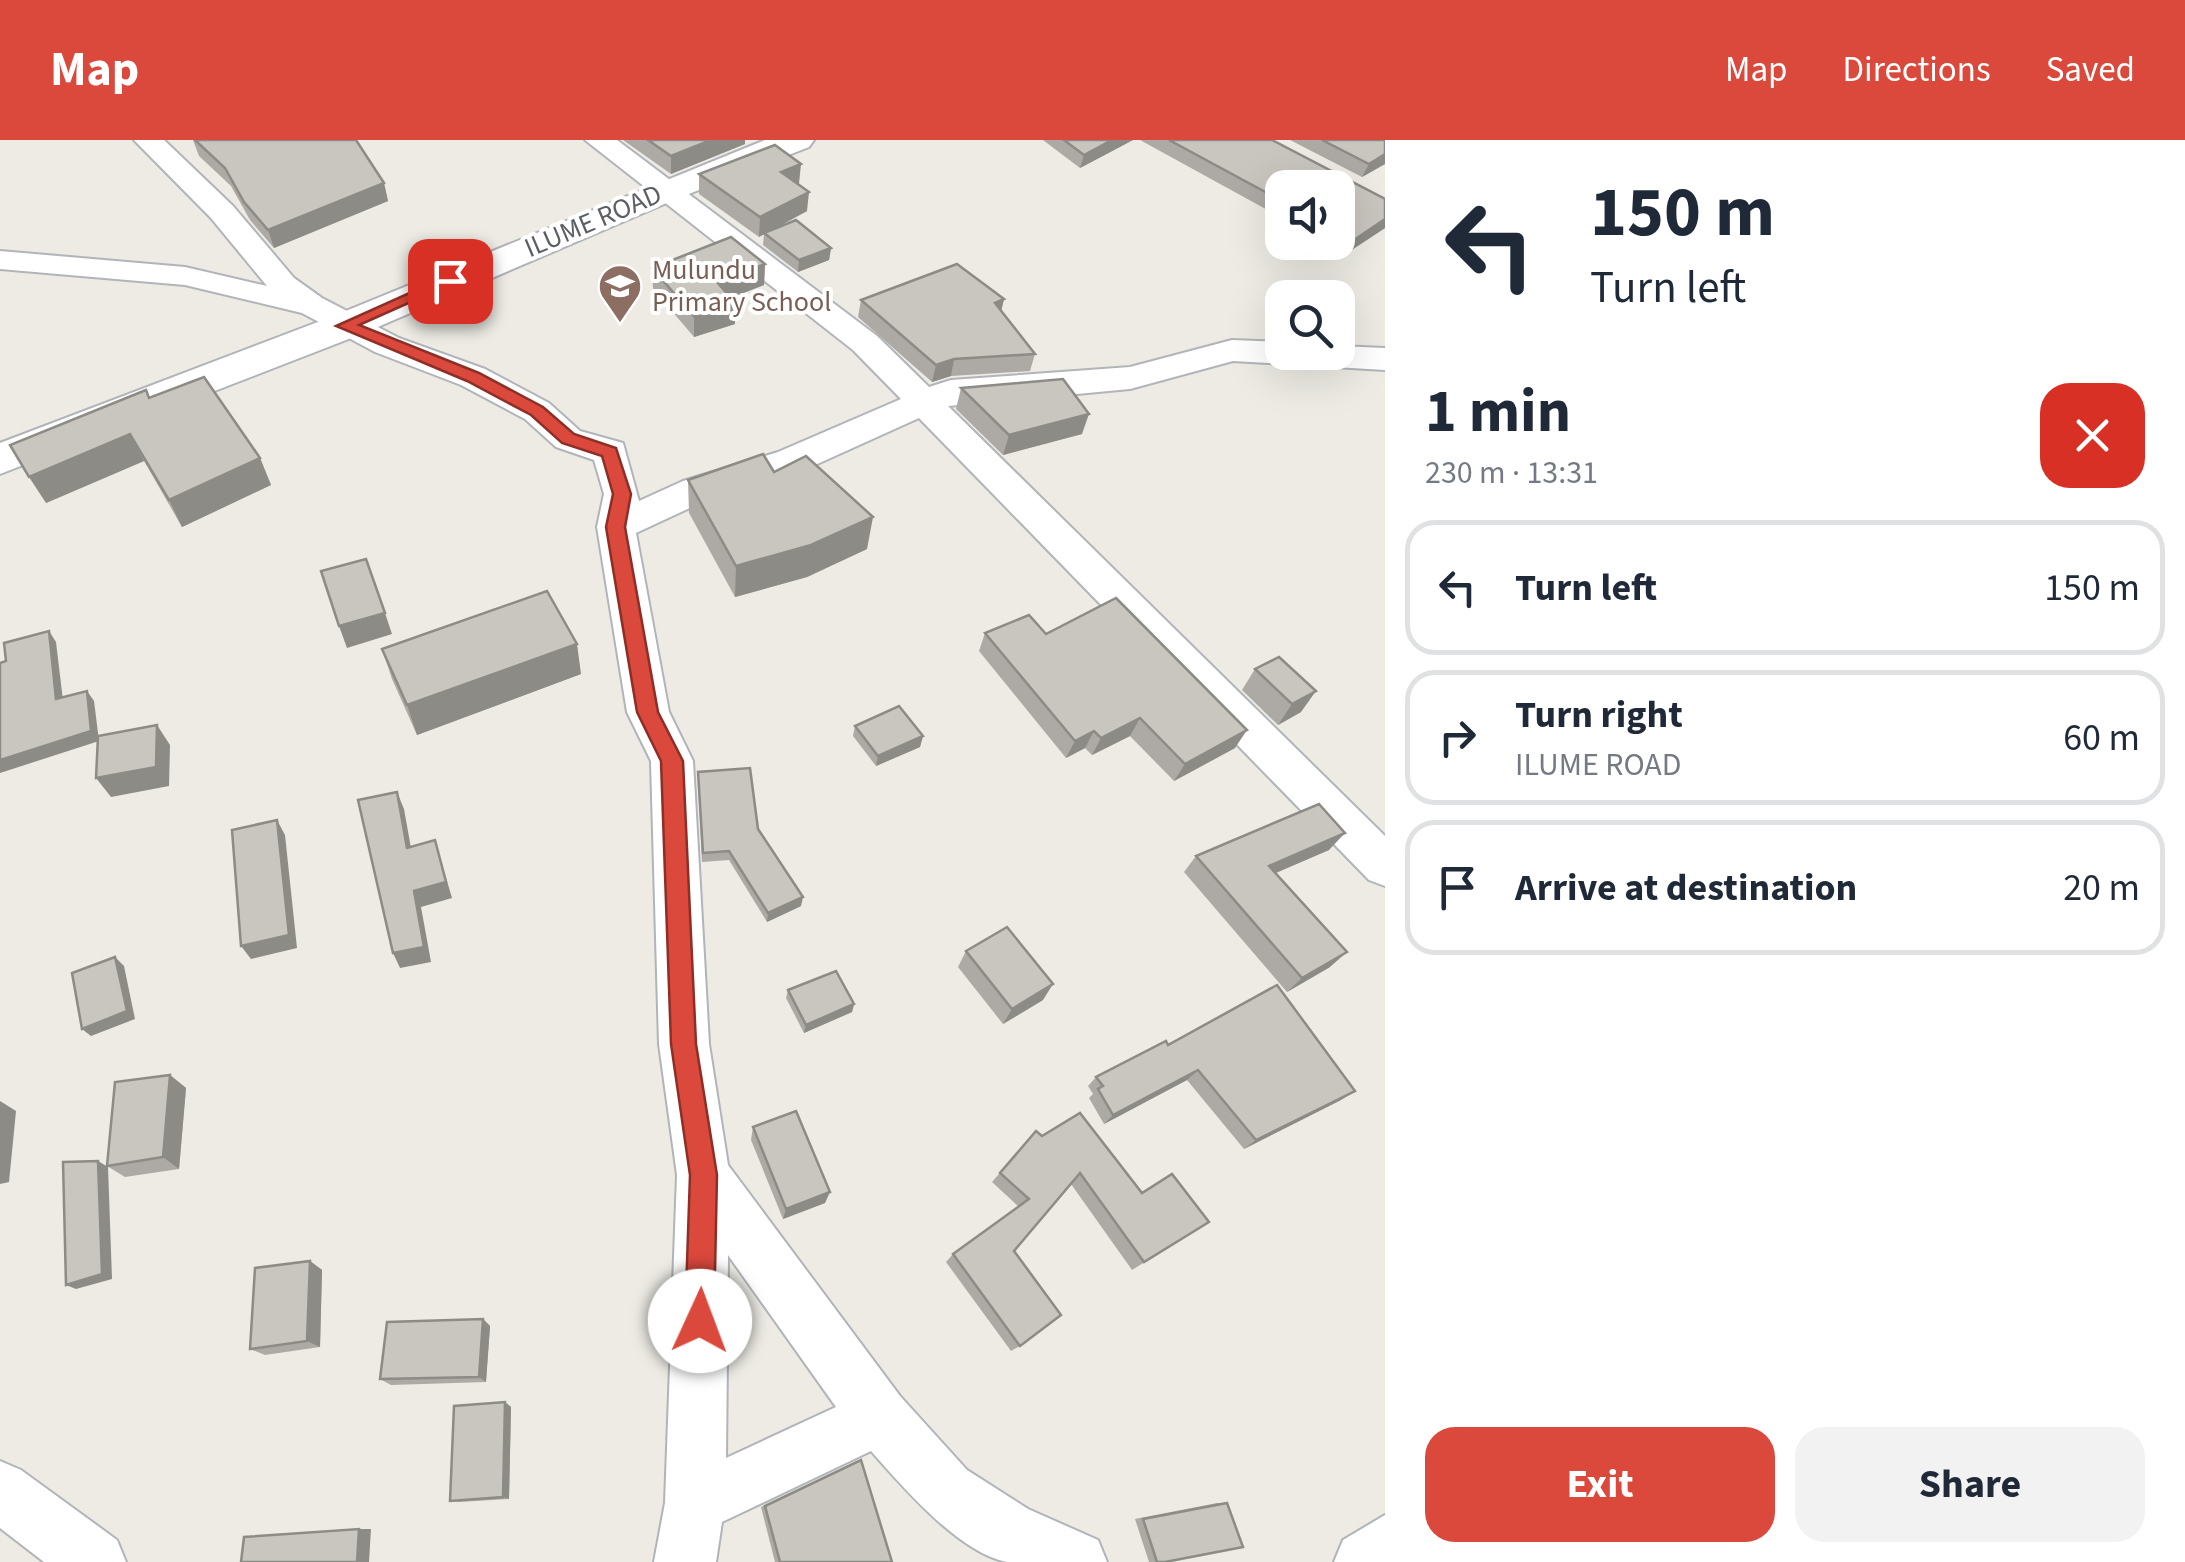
<!DOCTYPE html>
<html lang="en">
<head>
<meta charset="utf-8">
<style>
  body { margin:0; font-family:"Source Sans 3",sans-serif; background:#f2f2f3; color:#1f2937; height:100vh; display:flex; flex-direction:column; font-size:38px; white-space:nowrap }
  * { box-sizing:border-box; margin:0 }
  p { font-size:32px; color:#747a83 }
  .icon { flex:none; width:55px; height:55px; fill:none; stroke:currentColor; stroke-width:2; stroke-linecap:round; stroke-linejoin:round }
  .map { position:relative; flex:1; overflow:hidden }
  .drawer { display:flex; flex-direction:column; background:#fff; width:800px }
  .drawer>* { flex:none }
  .banner { background:#fff; color:#1f2937; overflow:hidden }
  .fabs { position:absolute; left:1265px; top:30px; display:grid; gap:20px }
  .fabs a { display:grid; place-items:center; width:90px; height:90px; border-radius:20px; background:#fff; box-shadow:0 10px 40px #0002; font-size:50px }
  .pin { position:absolute; display:grid; place-items:center; width:85px; height:85px; color:#fff; margin:-42px; border-radius:20px; box-shadow:0 5px 15px #0006 }
  .me { position:absolute; width:110px; margin:-55px; rotate:2deg; stroke-linejoin:round; filter:drop-shadow(0 0 8px #0008) }
  .turn { display:flex; align-items:center; gap:35px; height:210px; padding:0 40px; font-size:45px }
  .turn .icon { width:130px; height:130px; stroke-width:2.5 }
  .turn b { display:block; font-size:70px; line-height:85px }
  .round { display:grid; place-items:center; flex:none; width:105px; height:105px; border-radius:30px; background:#f2f2f3 }
  .summary { display:flex; align-items:center; justify-content:space-between; height:170px; padding:0 40px }
  h1 { font-size:60px; font-weight:700; line-height:75px }
  .primary-button { display:flex; gap:20px; margin-top:auto; padding:20px 40px }
  .primary-button a { flex:1; height:115px; border-radius:30px; background:#db483c; color:#fff; font-size:40px; font-weight:700; line-height:115px; text-align:center }
  .primary-button a+a { background:#f2f2f3; color:#1f2937 }
  ul { padding:0; list-style:none }
  li { display:flex; align-items:center; gap:30px; height:135px; margin:0 20px 15px; padding:0 20px; border:5px solid #e0e1e3; border-radius:30px }
  li div { flex:1 }
  li b { display:block; font-size:38px }
  li em { font-style:normal }
  header { display:flex; align-items:center; gap:60px; box-sizing:border-box; height:140px; padding:0 50px; background:#db483c; color:#fff }
  header strong { font-size:48px }
  nav { display:flex; gap:55px; margin-inline-start:auto; font-size:35px }
  main { display:flex; flex:1; min-height:0 }
  .map>svg:first-child { display:block }
  .lines { fill:none; stroke-linecap:round; stroke-linejoin:round }
  .street-casing { stroke:#b1b4b8; stroke-width:4 }
  .secondary-casing { stroke:#b0b3b8; stroke-width:4 }
  .street { fill:#fff; fill-rule:evenodd }
  .secondary { fill:#fff; fill-rule:evenodd }
  .wall { fill:#adaaa5 }
  .shaded-wall { fill:#8d8b86 }
  .building { fill:#c9c6c0; stroke:#8d8b86; stroke-width:2.5 }
  .route { fill:#db483c; stroke:#8e2f27; stroke-width:2.5 }
  .labels { text-anchor:middle; dominant-baseline:central; stroke-width:8; stroke-linejoin:round; paint-order:stroke }
  .far-street-label { font-size:28px; fill:#5c5f63; stroke:#fff }
  .far-education-label { font-size:28px; fill:#785e54; stroke:#fff; text-anchor:start }
</style>
</head>
<body>
<header>
<strong>Map</strong>
<nav><a>Map</a><a>Directions</a><a>Saved</a></nav>
</header>
<main>
<div class="map">
<svg width="1385" height="1422" viewBox="0 0 1385 1422">
  <rect width="100%" height="100%" fill="#edebe4"/>
  <g class="lines">
    <g class="street-casing">
      <g id="street">
        <path d="M134 0H164L233 66 294 138 322 158 399 198 485 229 549 263 580 291 623 303 639 361 683 341 778 312 901 259 853 210 585 0H617L877 196 929 247 951 240 1130 227 1232 200 1282 202V212H1338V206L1385 208V230L1233 221 1130 249 948 266 1385 696V746L1369 740 919 278 804 330 709 359 636 393 669 572 693 621 709 904 728 1025 900 1256 967 1330 1028 1369 1098 1400 1107 1422C1075 1422 1038 1422 1007 1422 959 1413 902 1346 871 1311L722 1382 716 1422H654L665 1363 677 1035 659 904 651 621 627 572 597 387 604 354 594 320 556 307 525 279 461 245 375 212 302 173 185 145 0 129V111L185 127 267 146 211 78ZM728 1115 836 1267 726 1318Z"/>
        <path d="M0 1321 21 1330 117 1400 126 1422H44L0 1388Z"/>
        <path d="M1385 1375V1422H1334L1343 1400Z"/>
      </g>
    </g>
    <g class="secondary-casing">
      <path id="secondary" d="M765 0H814L809 7 676 59 359 195 0 334V303L331 177Z"/>
    </g>
    <use href="#street" class="street"/>
    <use href="#secondary" class="secondary"/>
  </g>
  <g class="wall">
    <path d="M193 0H356L384 43 388 61 274 108 250 80 231 46 199 16Z"/>
    <path d="M623 0H745V4L671 34Z"/>
    <path d="M1043 0H1133L1080 28Z"/>
    <path d="M1140 0H1272L1385 59V88L1347 113 1328 102H1338V48H1282V78Z"/>
    <path d="M1290 0H1385V24L1362 37Z"/>
    <path d="M699 34 799 44 807 71 770 91 831 108 829 120 798 132 763 105 764 94 759 97 699 54Z"/>
    <path d="M765 124 764 145 731 158 735 163V184L694 197 653 149 652 128Z"/>
    <path d="M1004 159 1001 171 1035 214 1030 231 951 236 932 242 858 177 861 160Z"/>
    <path d="M961 248 1082 294 1003 315 956 269Z"/>
    <path d="M150 258 260 318 271 345 182 387 144 321 46 363Z"/>
    <path d="M774 332 867 409 807 437 735 457 689 373 688 340Z"/>
    <path d="M985 493 1046 494 1235 608 1174 641 1130 596 1092 615 1085 608 1066 618 979 511Z"/>
    <path d="M382 509 581 534 417 595 392 539Z"/>
    <path d="M1255 529 1301 572 1278 585 1242 550Z"/>
    <path d="M855 586 923 596 920 607 876 626 853 596Z"/>
    <path d="M698 642 758 689 801 766 767 782 729 720 702 722Z"/>
    <path d="M1329 710 1275 733 1330 827 1287 852 1184 732 1196 716Z"/>
    <path d="M966 811 1043 860 1003 884 958 827Z"/>
    <path d="M788 850 854 864 852 872 804 893 786 858Z"/>
    <path d="M1168 905 1341 960 1244 1009 1187 940 1104 984 1089 958 1093 954 1088 946 1096 937Z"/>
    <path d="M170 935 186 948 179 1029 125 1037 107 1026Z"/>
    <path d="M753 987 825 1063 783 1079 751 1000Z"/>
    <path d="M1036 991 1042 996 1142 1053 1209 1082 1132 1130 1071 1044 1014 1111 1020 1206 1011 1211 946 1122 953 1114 1019 1067 992 1042Z"/>
    <path d="M310 1121 322 1130 320 1207 265 1215 250 1209Z"/>
    <path d="M483 1179 490 1186 486 1242 391 1245 380 1239Z"/>
    <path d="M505 1262 511 1267 509 1359 459 1362 450 1361Z"/>
    <path d="M861 1320 892 1422H775L761 1367Z"/>
    <path d="M1217 1363H1227L1165 1422H1149L1135 1379Z"/>
  </g>
  <g class="shaded-wall">
    <path d="M711 0H745V4L671 34V16Z"/>
    <path d="M1112 0H1133L1080 28 1084 15Z"/>
    <path d="M1385 14V24L1362 37 1369 24Z"/>
    <path d="M801 24 799 44 780 52 781 32Z"/>
    <path d="M384 43 388 61 274 108 268 90Z"/>
    <path d="M809 52 807 71 759 97 760 77Z"/>
    <path d="M1385 79V88L1347 113 1354 100Z"/>
    <path d="M831 108 829 120 798 132 799 120Z"/>
    <path d="M765 124 764 145 717 163V142Z"/>
    <path d="M1004 159 1000 176 995 163Z"/>
    <path d="M735 163V184L694 197V176Z"/>
    <path d="M954 219 951 236 932 242 936 225Z"/>
    <path d="M1089 274 1082 294 1003 315 1009 295Z"/>
    <path d="M130 294 144 321 46 363 29 337Z"/>
    <path d="M260 318 271 345 182 387 169 360Z"/>
    <path d="M873 377 867 409 807 437 735 457 736 426Z"/>
    <path d="M385 473 392 494 347 508 339 486Z"/>
    <path d="M49 491 56 502 64 569 56 559Z"/>
    <path d="M577 504 581 534 417 595 407 565Z"/>
    <path d="M87 551 94 561 99 601 0 633V620Z"/>
    <path d="M1316 551 1301 572 1278 585 1292 564Z"/>
    <path d="M1140 578 1130 596 1092 615 1101 598Z"/>
    <path d="M157 585 170 605 169 646 111 657 96 638Z"/>
    <path d="M1247 590 1235 608 1174 641 1185 624Z"/>
    <path d="M1094 591 1085 608 1066 618 1075 601Z"/>
    <path d="M923 596 920 607 876 626 878 616Z"/>
    <path d="M397 652 404 669 414 725 407 708Z"/>
    <path d="M277 680 285 695 297 808 251 819 241 806Z"/>
    <path d="M1345 693 1329 710 1255 742 1269 726Z"/>
    <path d="M435 700 452 758 421 767 431 822 400 828 393 813 414 751Z"/>
    <path d="M803 757 801 766 767 782 768 773Z"/>
    <path d="M1347 812 1330 827 1287 852 1302 838Z"/>
    <path d="M115 817 124 826 135 879 91 896 82 889Z"/>
    <path d="M1053 844 1043 860 1003 884 1012 869Z"/>
    <path d="M854 864 852 872 804 893 806 885Z"/>
    <path d="M1198 930 1187 940 1104 984 1113 975Z"/>
    <path d="M170 935 186 948 179 1029 163 1017Z"/>
    <path d="M1355 951 1341 960 1244 1009 1256 1000Z"/>
    <path d="M0 961 16 971 9 1042 0 1044Z"/>
    <path d="M98 1021 108 1027 112 1139 76 1149 66 1145Z"/>
    <path d="M830 1052 825 1063 783 1079 786 1069Z"/>
    <path d="M310 1121 322 1130 320 1207 307 1201Z"/>
    <path d="M483 1179 490 1186 486 1242 479 1237Z"/>
    <path d="M505 1262 511 1267 509 1359 503 1357Z"/>
    <path d="M359 1389H371L369 1422H357Z"/>
  </g>
  <g class="building">
    <path d="M195 0H356L384 43 268 90 244 62 225 28Z"/>
    <path d="M648 0H711L671 16Z"/>
    <path d="M1064 0H1112L1084 15Z"/>
    <path d="M1169 0H1272L1385 59V79L1354 100 1338 91V48H1282V61Z"/>
    <path d="M1322 0H1385V14L1369 24Z"/>
    <path d="M775 5 801 24 781 32 809 52 760 77 699 34Z"/>
    <path d="M796 80 831 108 799 120 764 93Z"/>
    <path d="M731 97 765 124 717 142 735 163 694 176 652 128Z"/>
    <path d="M957 124 1004 159 995 163 1035 214 954 219 936 225 861 160Z"/>
    <path d="M204 237 260 318 169 360 130 294 29 337 10 305 146 250 149 258Z"/>
    <path d="M1063 239 1089 274 1009 295 961 248Z"/>
    <path d="M763 314 774 332 806 316 873 377 811 405 736 426 688 340Z"/>
    <path d="M366 419 385 473 339 486 321 431Z"/>
    <path d="M547 451 577 504 407 565 382 509Z"/>
    <path d="M1116 458 1247 590 1185 624 1140 578 1101 598 1094 591 1075 601 985 493 1029 475 1046 494Z"/>
    <path d="M49 491 56 559 87 551 91 591 0 620V523L6 521 4 503Z"/>
    <path d="M1279 517 1316 551 1292 564 1255 529Z"/>
    <path d="M899 566 923 596 878 616 855 586Z"/>
    <path d="M157 585 156 627 96 638 98 596Z"/>
    <path d="M750 628 758 689 803 757 768 773 729 711 703 713 698 632Z"/>
    <path d="M397 652 407 708 435 700 446 742 414 751 424 807 393 813 358 660Z"/>
    <path d="M1319 664 1345 693 1269 726 1347 812 1302 838 1196 716Z"/>
    <path d="M277 680 289 795 241 806 232 690Z"/>
    <path d="M1007 787 1053 844 1012 869 966 811Z"/>
    <path d="M115 817 127 871 82 889 72 833Z"/>
    <path d="M836 831 854 864 806 885 788 850Z"/>
    <path d="M1277 845 1355 951 1256 1000 1198 930 1113 975 1098 949 1103 946 1096 937 1166 901 1168 905Z"/>
    <path d="M170 935 163 1017 107 1026 115 942Z"/>
    <path d="M796 971 830 1052 786 1069 753 987Z"/>
    <path d="M1080 973 1142 1053 1172 1034 1209 1082 1144 1122 1080 1033 1014 1111 1061 1175 1020 1206 953 1114 1029 1059 1000 1033 1036 991 1042 996Z"/>
    <path d="M98 1021 102 1134 66 1145 63 1022Z"/>
    <path d="M310 1121 307 1201 250 1209 255 1128Z"/>
    <path d="M483 1179 479 1237 380 1239 387 1182Z"/>
    <path d="M505 1262 503 1357 450 1361 454 1266Z"/>
    <path d="M861 1320 892 1422H780L765 1366Z"/>
    <path d="M1227 1363 1243 1407 1165 1422H1157L1143 1379Z"/>
    <path d="M359 1389 357 1422H241L244 1397Z"/>
  </g>
  <path class="route" d="M445 137 458 141 359 185 479 233 543 267 574 294 616 308 631 354 625 387 658 572 683 621 696 904 717 1035 714 1181 710 1191 700 1195 689 1191 685 1181 690 1035 671 904 661 621 637 572 606 387 613 354 602 316 562 303 531 275 467 241 336 186Z"/>
  <defs>
    <g id="school-pin" transform="scale(2.25)"><path d="M0 17L-7.5 6A9.5 9.5 0 1 1 7.5 6Z" fill="#8d6e63" stroke="#fff"/><path d="M0-5L7-2L0 1L-7-2ZM-4 1L0 2.5L4 1V4Q0 6-4 4Z" fill="#fff"/></g>
  </defs>
  <g fill-rule="evenodd">
    <use href="#school-pin" x="620" y="146"/>
  </g>
  <g class="labels">
    <g class="far-street-label">
      <text transform="translate(593 81) rotate(-23)">ILUME ROAD</text>
    </g>
    <g class="far-education-label">
      <text x="652" y="130">Mulundu<tspan x="652" dy="32">Primary School</tspan></text>
    </g>
  </g>
</svg>
<div class="fabs">
<a><svg class="icon" aria-label="sound" viewBox="0 0 24 24"><path d="M4 9h4l5-4v14l-5-4H4zM17 9q2 3 0 6"/></svg></a>
<a><svg class="icon" aria-label="search" viewBox="0 0 24 24"><circle cx="10" cy="10" r="6"/><path d="M15 15l6 6"/></svg></a>
</div>
<div class="pin" style="left:450px;top:141px;background:#d93025"><svg class="icon" aria-label="arrive" viewBox="0 0 24 24"><path d="M6 21V4h12l-3 4 3 4H6"/></svg></div>
<svg class="me" style="left:700px;top:1181px" viewBox="-20 -20 40 40"><circle r="19" fill="#fff"/><path d="M0-13L10 11 0 6-10 11z" fill="#db483c"/></svg>
</div>
<section class="drawer">
<div class="banner">
<div class="turn"><svg class="icon" aria-label="left" viewBox="0 0 24 24"><path d="M17 20v-9H6M10 6l-5 5 5 5"/></svg><div><b>150 m</b>Turn left</div></div>
</div>
<div class="summary"><div><h1>1 min</h1><p>230 m · 13:31</p></div><a class="round" style="background:#d93025;color:#fff"><svg class="icon" aria-label="close" viewBox="0 0 24 24"><path d="M6 6l12 12M18 6L6 18"/></svg></a></div>
<ul>
<li><svg class="icon" aria-label="left" viewBox="0 0 24 24"><path d="M17 20v-9H6M10 6l-5 5 5 5"/></svg><div><b>Turn left</b></div><em>150 m</em></li>
<li><svg class="icon" aria-label="right" viewBox="0 0 24 24"><path d="M7 20v-9h11M14 6l5 5-5 5"/></svg><div><b>Turn right</b><p>ILUME ROAD</p></div><em>60 m</em></li>
<li><svg class="icon" aria-label="arrive" viewBox="0 0 24 24"><path d="M6 21V4h12l-3 4 3 4H6"/></svg><div><b>Arrive at destination</b></div><em>20 m</em></li>
</ul>
<div class="primary-button"><a>Exit</a><a>Share</a></div>
</section>
</main>
</body>
</html>
